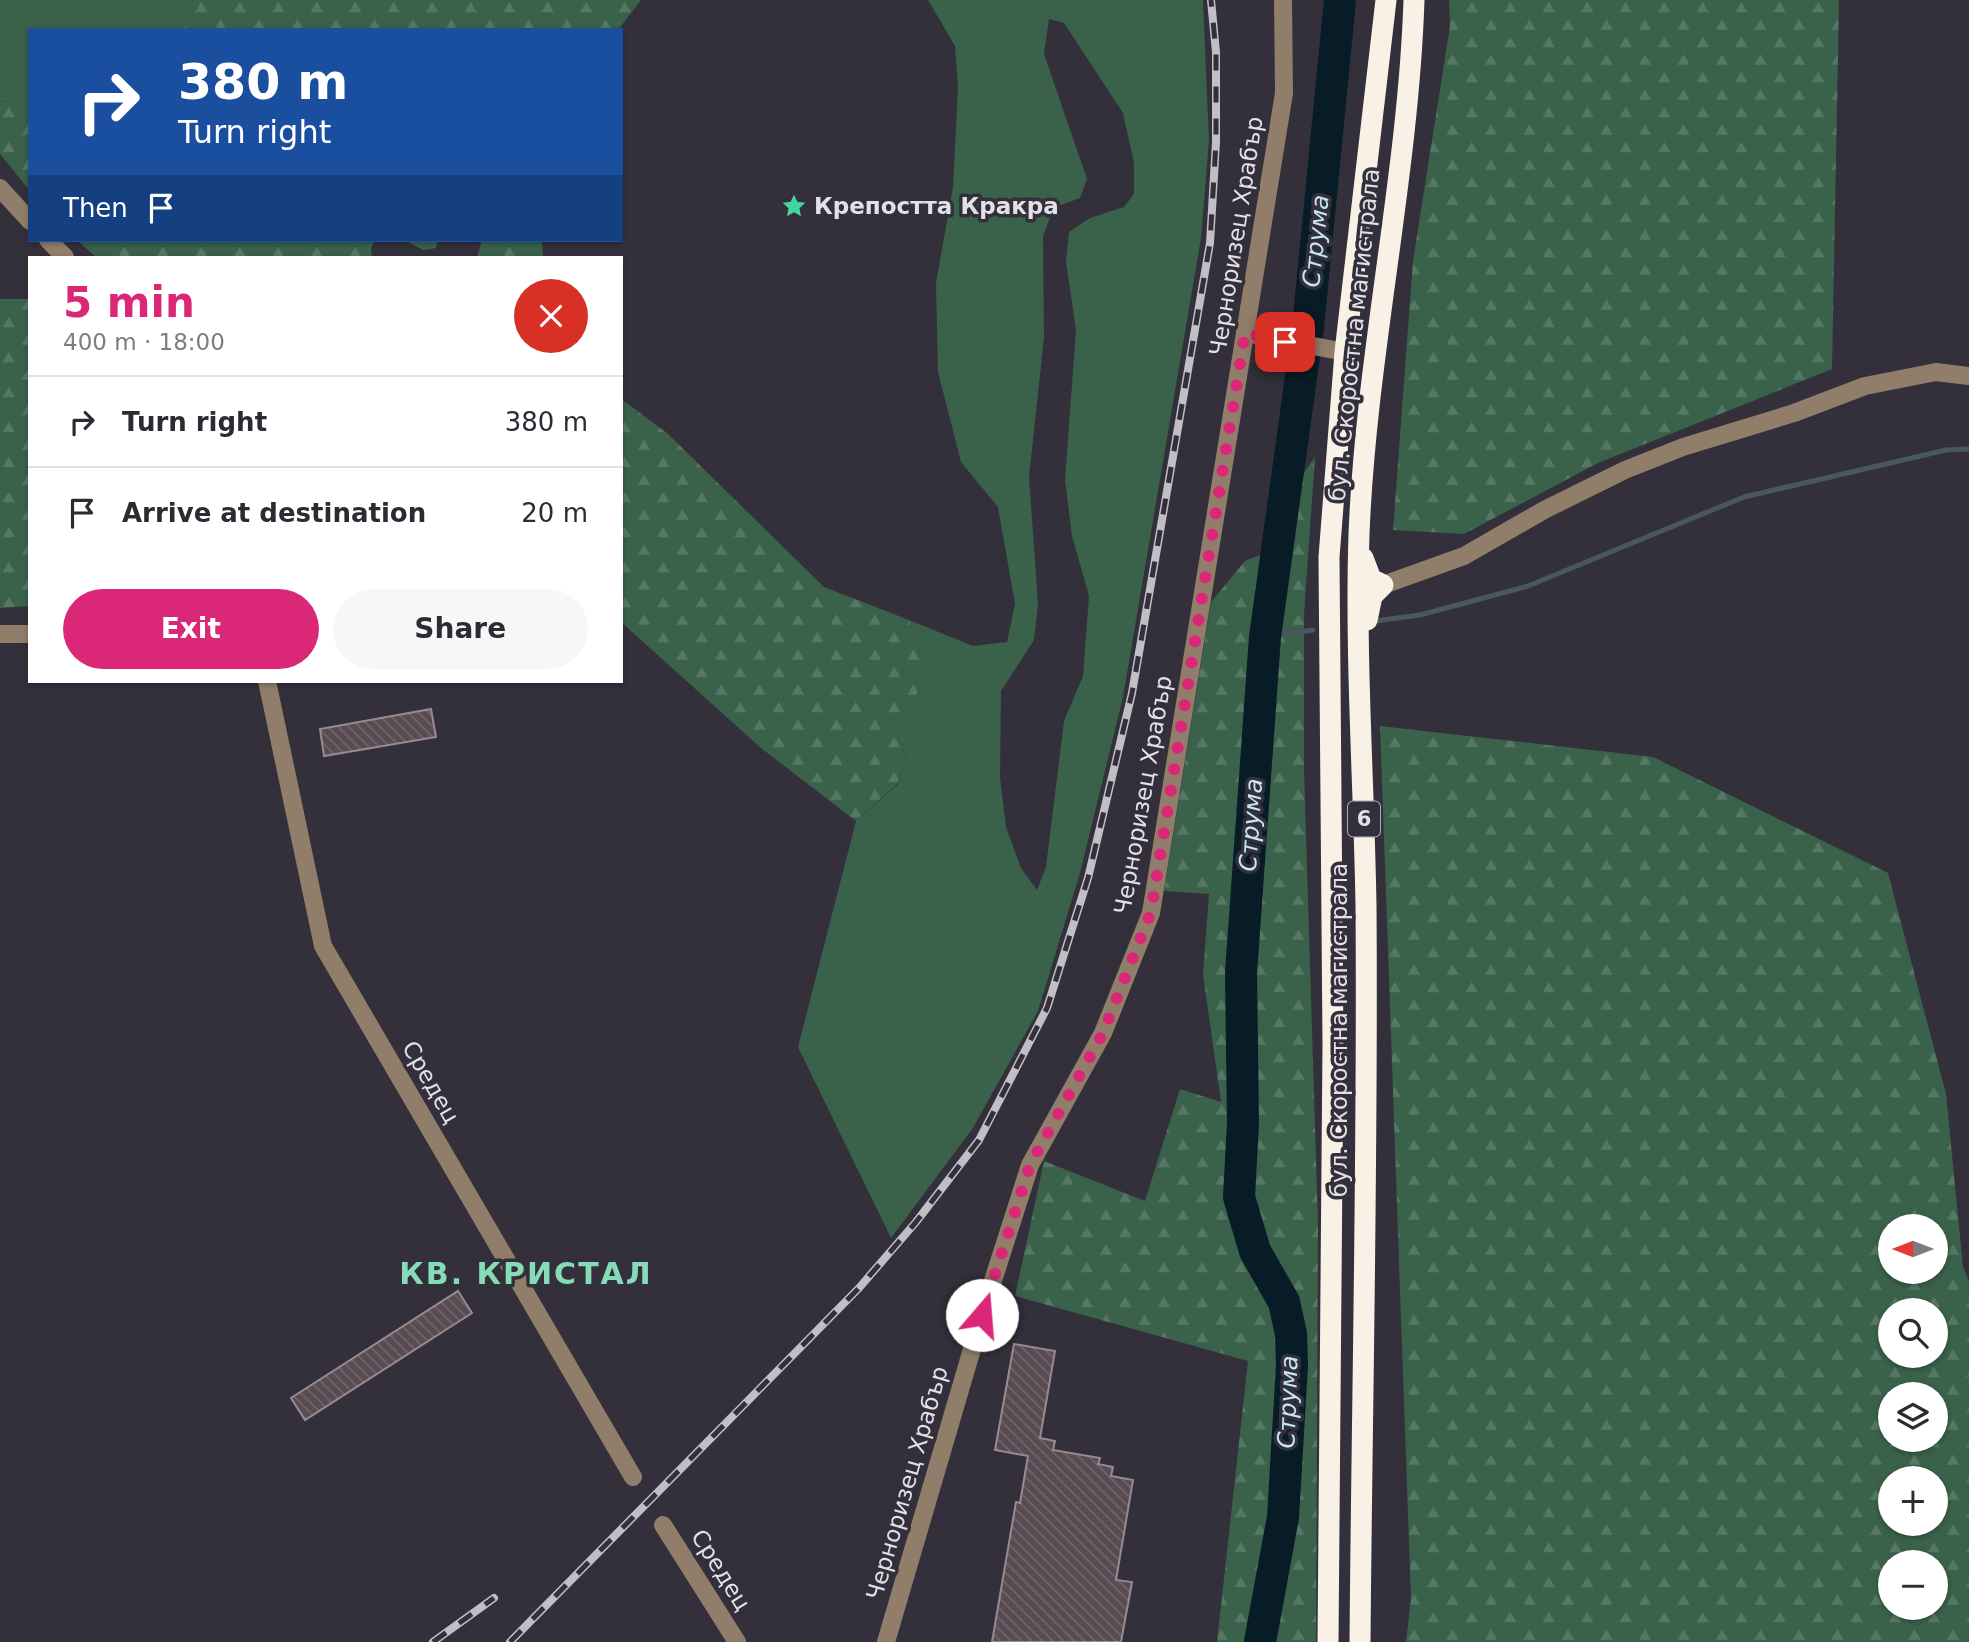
<!DOCTYPE html>
<html lang="en">
<head>
<meta charset="utf-8">
<style>
  body { margin:0; font-family:"DejaVu Sans",sans-serif; background:#f7f7f7; color:#2b2b33; height:100vh; display:flex; flex-direction:column; font-size:26px; white-space:nowrap }
  * { box-sizing:border-box; margin:0 }
  p { font-size:23px; color:#7c7c81 }
  .icon { flex:none; width:38px; height:38px; fill:none; stroke:currentColor; stroke-width:2; stroke-linecap:round; stroke-linejoin:round }
  .map { position:relative; flex:1; overflow:hidden }
  .details { position:absolute; left:28px; top:256px; width:595px; height:427px; display:flex; flex-direction:column; background:#fff; border-radius:0px; box-shadow:0 2px 5px #0004 }
  .details>* { flex:none }
  .guide { position:absolute; left:28px; top:28px; width:595px; height:214px; border-radius:0px; box-shadow:0 2px 5px #0004; background:#1a4fa0; color:#fff; overflow:hidden }
  .needle { width:46px; rotate:270deg }
  .tools { position:absolute; left:1878px; top:1214px; display:grid; gap:14px }
  .tools a { display:grid; place-items:center; width:70px; height:70px; border-radius:50%; background:#fff; box-shadow:0 2px 5px #0004; font-size:35px }
  .pin { position:absolute; display:grid; place-items:center; width:60px; height:60px; color:#fff; margin:-30px; border-radius:14px; box-shadow:0 4px 10px #0006 }
  .me { position:absolute; width:77px; margin:-38px; rotate:18deg; stroke-linejoin:round; filter:drop-shadow(0 0 5px #0008) }
  .turn { display:flex; align-items:center; gap:24px; height:147px; padding:0 35px; font-size:32px }
  .turn .icon { width:91px; height:91px; stroke-width:2.5 }
  .turn b { display:block; font-size:49px; line-height:60px }
  .then { display:flex; align-items:center; height:66px; padding:0 35px; background:#0003; gap:14px; font-size:26px }
  .round { display:grid; place-items:center; flex:none; width:74px; height:74px; border-radius:37px; background:#f7f7f7 }
  .head { display:flex; align-items:center; justify-content:space-between; height:119px; padding:0 35px }
  h1 { font-size:42px; font-weight:600; line-height:52px; color:#db2777 }
  .action { display:flex; gap:14px; margin-top:auto; padding:14px 35px }
  .action a { flex:1; height:80px; border-radius:42px; background:#db2777; color:#fff; font-size:28px; font-weight:600; line-height:80px; text-align:center }
  .action a+a { background:#f7f7f7; color:#2b2b33 }
  ul { padding:0; list-style:none }
  li { display:flex; align-items:center; gap:21px; height:91px; padding:0 35px; border-top:2px solid #e1e1e2 }
  li div { flex:1 }
  li b { display:block; font-size:26px }
  li em { font-style:normal }
  .map>svg:first-child { display:block }
  .green { fill:#3a614a; fill-rule:evenodd }
  .forest { fill:url(#forest-firs); fill-rule:evenodd }
  .lines { fill:none; stroke-linecap:round; stroke-linejoin:round }
  .stream { stroke:#495760; stroke-width:5 }
  .river { stroke:#071c26; stroke-width:32 }
  .building { fill:url(#building-back-hatch); stroke:#988a91; stroke-width:2 }
  .minor { stroke:#917e6a; stroke-width:18 }
  .highway { stroke:#f9f0e6; stroke-width:21 }
  .rail-casing { stroke:#c1bfc6; stroke-width:8 }
  .rail { stroke:#33303b; stroke-width:5; stroke-dasharray:16; stroke-linecap:butt }
  .route { stroke:#db2777; stroke-width:12; stroke-dasharray:0 21.6 }
  .labels { text-anchor:middle; dominant-baseline:central; stroke-width:7; stroke-linejoin:round; paint-order:stroke }
  .shield { fill:#33303b; stroke:#aeacb4; stroke-width:2 }
  .shield-label { font-size:21px; font-weight:bold; fill:#e3e1e8 }
  .poi-label { font-size:23px; font-weight:bold; fill:#e3e1e8; stroke:#33303b; text-anchor:start }
  .street-label { font-size:23px; fill:#e3e1e8; stroke:#33303b }
  .water-label { font-size:24px; font-style:italic; fill:#c4e7fa; stroke:#33303b }
  .district-label { font-size:30px; font-weight:bold; letter-spacing:2px; fill:#85dcb6; stroke:#33303b }
</style>
</head>
<body>
<div class="map">
<svg width="1969" height="1642" viewBox="0 0 1969 1642">
  <defs>
    <pattern id="forest-firs" width="22" height="20" patternUnits="userSpaceOnUse" patternTransform="scale(1.75)"><rect width="22" height="20" fill="#3a614a"/><path d="M5 1l3.5 6h-7zM16 11l3.5 6h-7z" fill="#567764"/></pattern>
    <pattern id="building-back-hatch" width="6" height="6" patternUnits="userSpaceOnUse" patternTransform="scale(1.75)"><rect width="6" height="6" fill="#584b52"/><path d="M-1 5l2 2M0 0l6 6M5-1l2 2" fill="none" stroke="#70656b"/></pattern>
  </defs>
  <rect width="100%" height="100%" fill="#33303b"/>
  <g class="green">
    <path d="M0 0H193L184 30H30V99L0 102Z"/>
    <path d="M928 0H1203L1209 141 1201 238 1123 697 1080 873 1038 1011 973 1128 891 1238 798 1047 856 821 898 784 906 757 893 725 911 707 927 671 909 620 973 646 1007 642 1015 604 998 507 961 462 938 372 936 283 953 187 958 87 955 46ZM1049 19 1064 23 1123 113 1134 163V194L1124 207 1090 218 1069 232 1066 262 1076 330 1065 480 1072 536 1089 596 1083 676 1064 721 1046 867 1037 890 1021 868 1006 827 1000 778 1001 691 1034 640 1038 604 1029 477 1044 337 1043 237 1053 208 1080 198 1087 179 1044 54Z"/>
  </g>
  <g class="forest">
    <path d="M193 0H641L618 30H184Z"/>
    <path d="M1449 0H1839L1832 369 1598 463 1464 534 1393 530 1413 261 1450 26Z"/>
    <path d="M30 99V191L0 154V102Z"/>
    <path d="M77 240H375L371 248 372 257H96Z"/>
    <path d="M404 240H438L436 248 423 250Z"/>
    <path d="M482 240H542L543 257H477Z"/>
    <path d="M0 299H30V606L0 608Z"/>
    <path d="M621 399 668 434 824 587 909 620 927 671 911 707 893 725 906 757 898 783 856 821 761 748 621 622Z"/>
    <path d="M1315 457 1304 615V771L1318 1224 1316 1642H1217L1248 1361 1015 1296 1044 1161 1145 1201 1180 1089 1221 1102 1203 974 1209 894 1164 891 1211 602 1245 561 1290 543 1298 481Z"/>
    <path d="M1380 726 1653 757 1888 873 1946 1094 1963 1267 1969 1281V1642H1406L1411 1598ZM1890 1227H1936V1272H1890ZM1890 1311H1936V1356H1890ZM1890 1395H1936V1440H1890ZM1890 1479H1936V1524H1890ZM1890 1563H1936V1608H1890Z"/>
  </g>
  <g class="lines">
    <g class="stream">
      <path d="M1375 621 1420 615 1528 586 1744 497 1946 450 1969 449"/>
      <path d="M1265 637 1313 630"/>
    </g>
    <path class="river" d="M1260 1642 1283 1517 1292 1365 1291 1334 1284 1302 1255 1251 1239 1197 1243 1123 1241 973 1265 637 1308 327 1340 0"/>
  </g>
  <g class="building">
    <path d="M431 709 436 737 324 756 320 729Z"/>
    <path d="M458 1291 472 1313 305 1420 291 1398Z"/>
    <path d="M1014 1344 1055 1351 1040 1438 1055 1441 1053 1450 1100 1458 1098 1464 1113 1467 1111 1476 1133 1480 1116 1580 1132 1582 1121 1642H992L1016 1502 1020 1503 1028 1456 995 1450Z"/>
  </g>
  <g class="lines">
    <g class="minor">
      <path d="M0 188 30 221"/>
      <path d="M48 240 65 257"/>
      <path d="M1245 333 1345 352"/>
      <path d="M1383 585 1464 556 1546 509 1625 470 1683 447 1794 413 1865 386 1936 372 1969 376"/>
      <path d="M0 634H30"/>
      <path d="M267 681 323 946 633 1477"/>
      <path d="M663 1525 737 1642"/>
      <path d="M886 1642 982 1315 1030 1165 1103 1033 1151 913 1284 93 1283 0"/>
    </g>
    <g class="highway">
      <path d="M1363 558 1371 579 1383 585 1372 596 1367 620"/>
      <path d="M1328 1642 1333 1044 1329 557 1345 352 1386 0"/>
      <path d="M1360 1642C1362 1397 1368 1152 1366 906 1364 782 1355 658 1359 534 1366 355 1408 179 1414 0"/>
    </g>
    <g class="rail-casing">
      <g id="rail">
        <path d="M433 1642 494 1598"/>
        <path d="M510 1642 859 1288 916 1222 979 1140 1047 1008 1088 878 1132 693 1210 243 1216 142V52L1211 0"/>
      </g>
    </g>
    <use href="#rail" class="rail"/>
  </g>
  <g class="lines">
    <path class="route" d="M982 1315 1030 1165 1103 1033 1151 912 1245 333 1285 342"/>
  </g>
  <defs>
    <g id="sight-bare" transform="scale(1.89)"><path d="M0-6L1.8-2.2L6-1.7L2.9 1.2L3.7 5.4L0 3.3L-3.7 5.4L-2.9 1.2L-6-1.7L-1.8-2.2Z" fill="#43d4a0" stroke="#33303b" stroke-width="2.5" paint-order="stroke"/></g>
  </defs>
  <g fill-rule="evenodd">
    <use href="#sight-bare" x="794" y="206"/>
  </g>
  <g class="labels">
    <rect class="shield" x="1348" y="801.5" width="32" height="35" rx="5"/>
    <g class="shield-label">
      <text x="1364" y="819">6</text>
    </g>
    <g class="poi-label">
      <text x="814" y="206">Крепостта Кракра</text>
    </g>
    <g class="street-label">
      <text transform="translate(1236 236) rotate(-81)">Черноризец Храбър</text>
      <text transform="translate(1354 335) rotate(-84)">бул. Скоростна магистрала</text>
      <text transform="translate(1143 795) rotate(-80)">Черноризец Храбър</text>
      <text transform="translate(1339 1030) rotate(-90)">бул. Скоростна магистрала</text>
      <text transform="translate(431 1082) rotate(60)">Средец</text>
      <text transform="translate(907 1483) rotate(-74)">Черноризец Храбър</text>
      <text transform="translate(721 1570) rotate(58)">Средец</text>
    </g>
    <g class="water-label">
      <text transform="translate(1316 241) rotate(-84)">Струма</text>
      <text transform="translate(1251 825) rotate(-86)">Струма</text>
      <text transform="translate(1288 1402) rotate(-88)">Струма</text>
    </g>
    <g class="district-label">
      <text x="526" y="1273">КВ. КРИСТАЛ</text>
    </g>
  </g>
</svg>
<div class="tools">
<a><svg class="needle" viewBox="-14 -14 28 28"><path d="M0-13l5 13h-10z" fill="#e53935"/><path d="M0 13l5-13h-10z" fill="#7c7c81"/></svg></a>
<a><svg class="icon" aria-label="search" viewBox="0 0 24 24"><circle cx="10" cy="10" r="6"/><path d="M15 15l6 6"/></svg></a>
<a><svg class="icon" aria-label="layers" viewBox="0 0 24 24"><path d="M12 4l9 5-9 5-9-5zM3 14l9 5 9-5"/></svg></a>
<a>+</a>
<a>−</a>
</div>
<div class="pin" style="left:1285px;top:342px;background:#d93025"><svg class="icon" aria-label="arrive" viewBox="0 0 24 24"><path d="M6 21V4h12l-3 4 3 4H6"/></svg></div>
<svg class="me" style="left:982px;top:1315px" viewBox="-20 -20 40 40"><circle r="19" fill="#fff"/><path d="M0-13L10 11 0 6-10 11z" fill="#db2777"/></svg>
<div class="guide">
<div class="turn"><svg class="icon" aria-label="right" viewBox="0 0 24 24"><path d="M7 20v-9h11M14 6l5 5-5 5"/></svg><div><b>380 m</b>Turn right</div></div>
<div class="then">Then<svg class="icon" aria-label="arrive" viewBox="0 0 24 24"><path d="M6 21V4h12l-3 4 3 4H6"/></svg></div>
</div>
<section class="details">
<div class="head"><div><h1>5 min</h1><p>400 m · 18:00</p></div><a class="round" style="background:#d93025;color:#fff"><svg class="icon" aria-label="close" viewBox="0 0 24 24"><path d="M6 6l12 12M18 6L6 18"/></svg></a></div>
<ul>
<li><svg class="icon" aria-label="right" viewBox="0 0 24 24"><path d="M7 20v-9h11M14 6l5 5-5 5"/></svg><div><b>Turn right</b></div><em>380 m</em></li>
<li><svg class="icon" aria-label="arrive" viewBox="0 0 24 24"><path d="M6 21V4h12l-3 4 3 4H6"/></svg><div><b>Arrive at destination</b></div><em>20 m</em></li>
</ul>
<div class="action"><a>Exit</a><a>Share</a></div>
</section>
</div>
</body>
</html>
